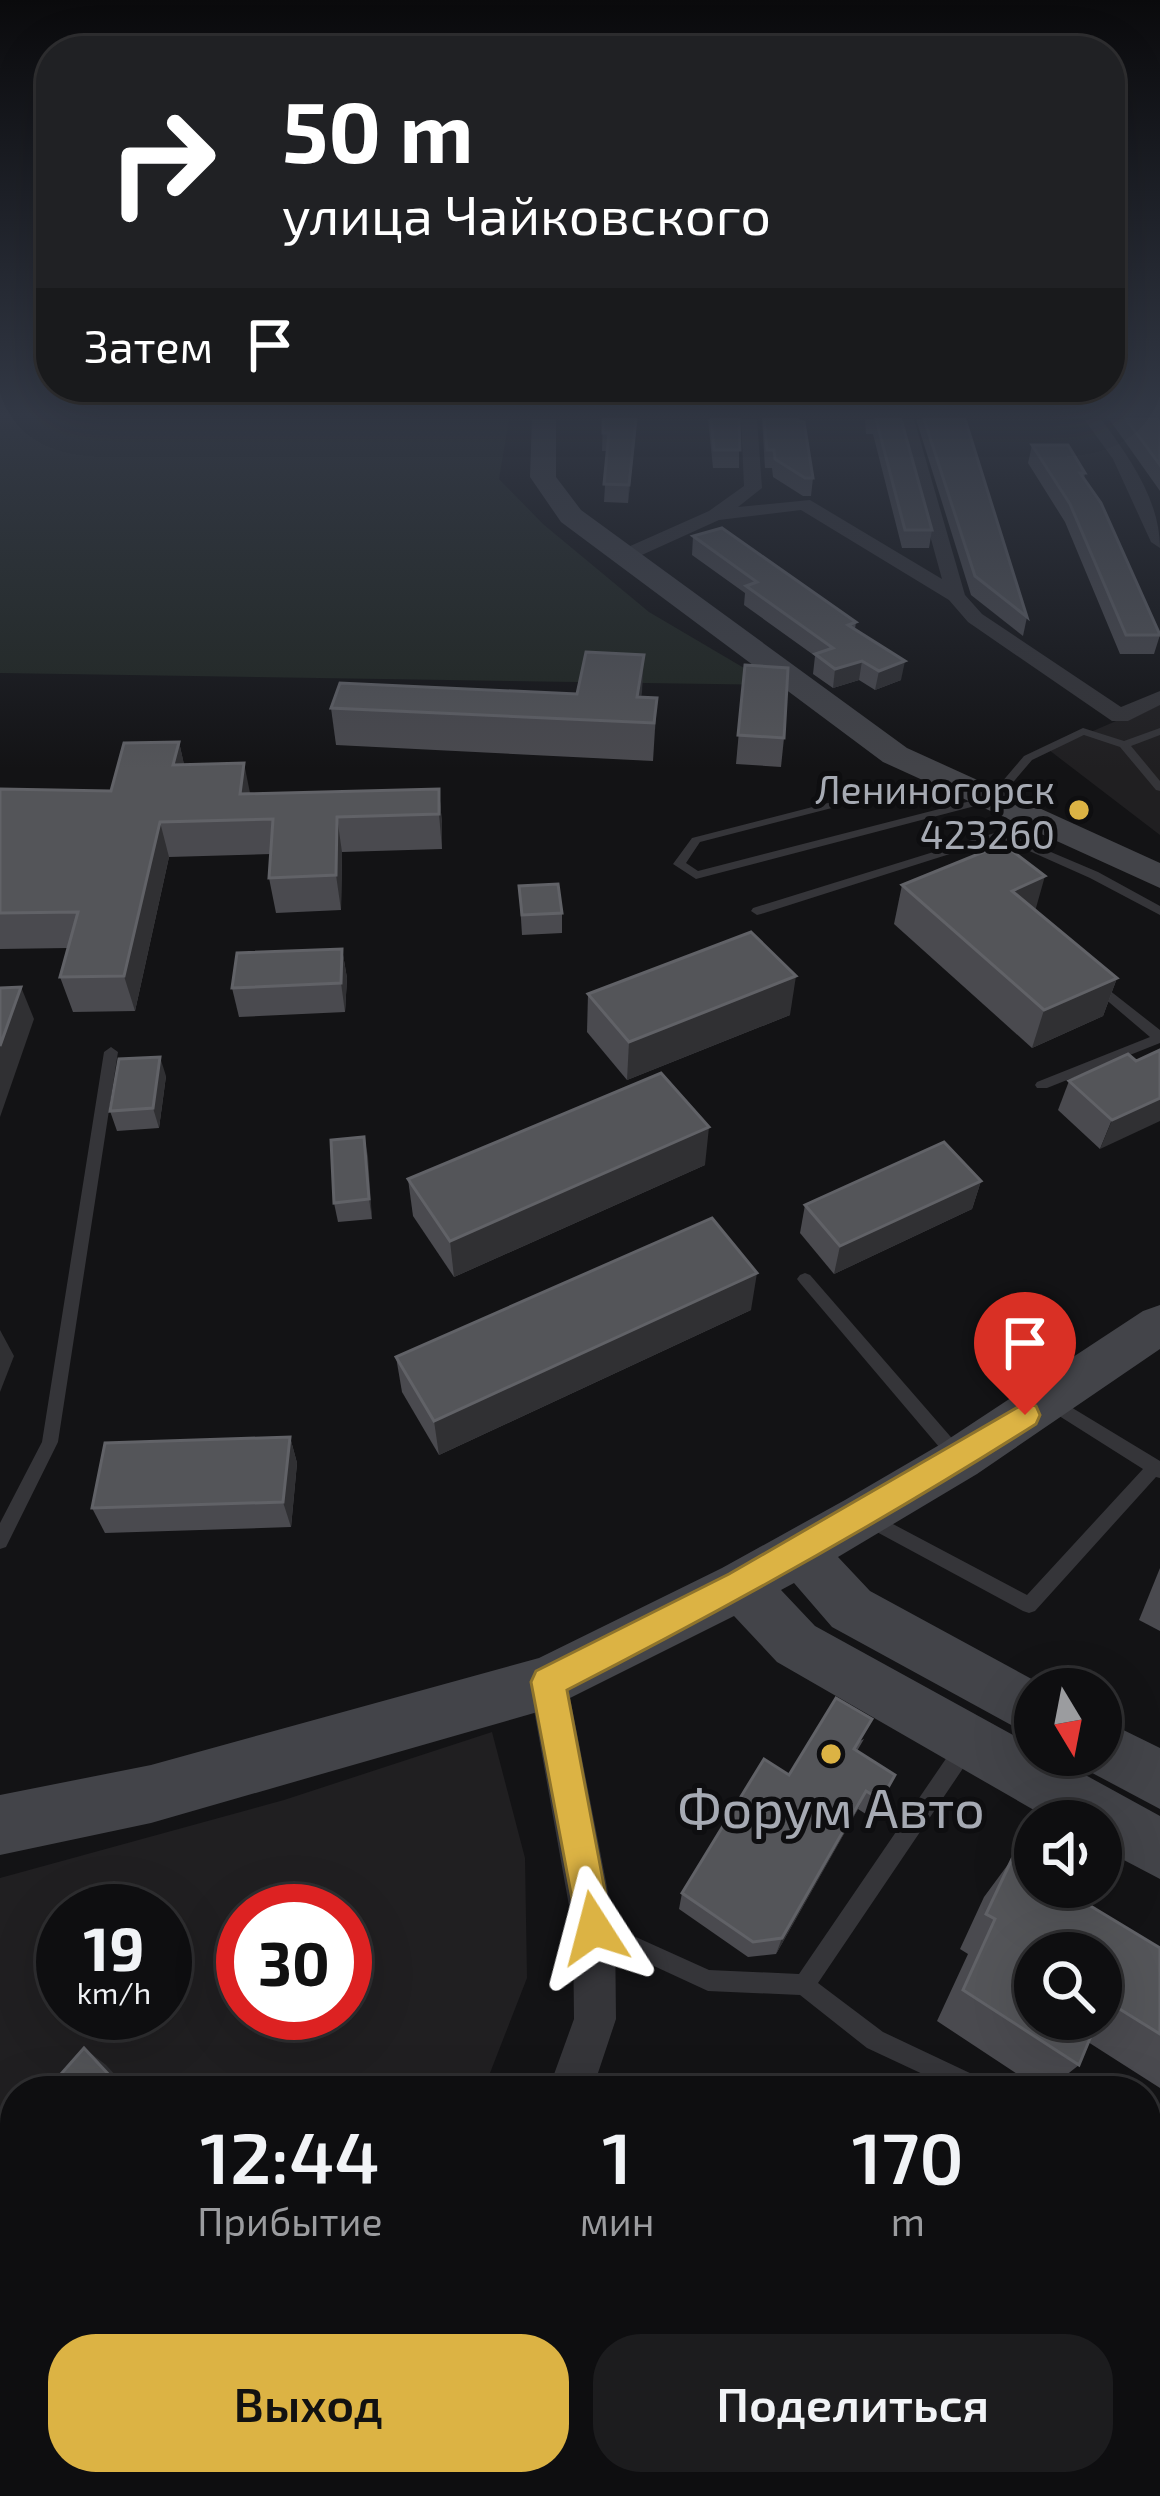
<!DOCTYPE html>
<html lang="ru">
<head>
<meta charset="utf-8">
<style>
  body { margin:0; font-family:"Exo 2",sans-serif; background:#1c1c1e; color:#f1f3f6; height:100vh; display:flex; flex-direction:column; font-size:45px; white-space:nowrap }
  * { box-sizing:border-box; margin:0 }
  p { font-size:39px; color:#9b9c9f }
  .icon { flex:none; width:66px; height:66px; fill:none; stroke:currentColor; stroke-width:2; stroke-linecap:round; stroke-linejoin:round }
  .map { position:relative; flex:1; overflow:hidden }
  .panel { position:absolute; left:0px; top:2076px; width:1161px; height:420px; display:flex; flex-direction:column; background:#0e0e10; border-radius:48px 48px 0 0; box-shadow:0 12px 48px #0002,0 0 0 3px #2e2e30 }
  .panel>* { flex:none }
  .banner { position:absolute; left:36px; top:36px; width:1089px; height:366px; border-radius:48px; box-shadow:0 12px 48px #0002,0 0 0 3px #2e2e30; background:#202124; color:#fff; overflow:hidden }
  .needle { width:78px; rotate:170deg }
  .tools { position:absolute; left:1014px; top:1668px; display:grid; gap:24px }
  .tools a { display:grid; place-items:center; width:108px; height:108px; border-radius:50%; background:#0e0e10; box-shadow:0 12px 48px #0002,0 0 0 3px #2e2e30; font-size:60px }
  .speed { position:absolute; left:36px; top:1884px; display:flex; gap:24px; font-size:60px; font-weight:700; text-align:center }
  .speed>* { display:grid; place-content:center; width:156px; height:156px; border-radius:50%; background:#0e0e10; box-shadow:0 12px 48px #0002,0 0 0 3px #2e2e30; line-height:1 }
  .speed small { font-size:30px; font-weight:400 }
  .speed .limit { border:18px solid #d22; background:#fff; color:#111 }
  .pin { position:absolute; display:grid; place-items:center; width:102px; height:102px; color:#fff; margin:-123px -51px; border-radius:50% 50% 50% 0; rotate:-45deg; box-shadow:0 0 12px #0007 }
  .pin .icon { rotate:45deg }
  .me { position:absolute; width:132px; margin:-66px; rotate:351deg; stroke-linejoin:round; filter:drop-shadow(0 0 9px #0008) }
  .turn { display:flex; align-items:center; gap:42px; height:252px; padding:0 48px; font-size:54px }
  .turn .icon { width:156px; height:156px; stroke-width:2.5 }
  .turn b { display:block; font-size:84px; line-height:102px }
  .then { display:flex; align-items:center; height:114px; padding:0 48px; background:#0003; gap:24px; font-size:45px }
  .eta { display:flex; justify-content:space-evenly; align-items:center; height:204px; text-align:center }
  .eta b { font-size:72px; font-weight:600; line-height:84px }
  .button { display:flex; gap:24px; margin-top:auto; padding:24px 48px }
  .button a { flex:1; height:138px; border-radius:48px; background:#dcb344; color:#111; font-size:48px; font-weight:600; line-height:138px; text-align:center }
  .button a+a { background:#1c1c1e; color:#f1f3f6 }
  .map>svg:first-child { display:block }
  .built { fill:#201f21; fill-rule:evenodd }
  .green { fill:#202621 }
  .lines { fill:none; stroke-linecap:round; stroke-linejoin:round }
  .lane { fill:#353539; fill-rule:evenodd }
  .street { fill:#353539; fill-rule:evenodd }
  .secondary { fill:#434449; fill-rule:evenodd }
  .wall { fill:#4a4a4f; fill-rule:evenodd }
  .shaded-wall { fill:#303033 }
  .building { fill:#545559; stroke:#616267; stroke-width:3 }
  .route { fill:#dcb344; stroke:#8f742c; stroke-width:3 }
  .poi-dot { fill:#dcb344; stroke:#0e0e10; stroke-width:4.5 }
  .labels { text-anchor:middle; dominant-baseline:central; stroke-width:10; stroke-linejoin:round; paint-order:stroke }
  .far-poi-label { font-size:39px; fill:#a6aab3; stroke:#0e0e10; text-anchor:end }
  .near-poi-label { font-size:54px; fill:#a6aab3; stroke:#0e0e10 }
</style>
</head>
<body>
<div class="map">
<svg width="1160" height="2496" viewBox="0 0 1160 2496">
  <rect width="100%" height="100%" fill="#131315"/>
  <g class="built">
    <path d="M1160 702V835L1049 750Z"/>
    <path d="M492 1732 525 1858 527 1978 483 2091H15V2481H208L197 2496H0V1878L284 1800ZM63 1911H165V2013H63ZM243 1911H345V2013H243Z"/>
  </g>
  <path class="green" d="M0 419H509L499 479 543 524 649 612 773 685 0 673Z"/>
  <g class="lines">
    <g class="lane">
      <path d="M1083 728 1124 741 1160 728V735L1131 746 1160 781V791L1156 790 1120 747 1084 735 1032 760 998 800 696 879 673 864 692 838 894 786C919 782 943 782 966 792L960 795 923 788 894 792 700 842 686 863 698 871 990 796 1024 756Z"/>
      <path d="M1043 818 1047 819V823L1011 835 1098 872 1160 906V915L1090 878 1000 838 761 914 757 915 751 911 753 908Z"/>
      <path d="M1095 979 1160 1030V1043L1047 1088H1037L1035 1085 1037 1082 1150 1037 1090 986 1089 983Z"/>
      <path d="M111 1047 118 1052 58 1442 6 1547 0 1549V1523L42 1442 104 1052Z"/>
      <path d="M805 1273 810 1275 963 1451 965 1456 963 1461 957 1463 951 1461 800 1283 797 1279 800 1275Z"/>
      <path d="M1051 1395 1160 1461V1478L1156 1477 1035 1611 1029 1613 1023 1611 862 1524 859 1519 862 1514 868 1511 874 1514 1027 1595 1143 1469 1045 1407 1043 1402 1045 1397Z"/>
      <path d="M965 1739 972 1741 975 1748 972 1755 818 1983 883 2032 991 2083 994 2091H959L867 2048 800 1995 708 1991 589 1936 586 1929 589 1922 596 1919 709 1970 799 1974 958 1741Z"/>
      <path d="M1146 2171 1160 2178V2202L1146 2195Z"/>
      <path d="M908 2481H934L928 2496H902Z"/>
    </g>
    <g class="street">
      <path d="M741 419H757L762 488 738 507 810 500 942 579 898 419H914L965 595 982 614 1121 707 1160 691V705L1128 721H1112L968 622 949 600 801 510 719 520 633 559H619V551L709 511 744 486Z"/>
      <path d="M1084 419H1101C1129 457 1160 500 1160 548L1151 542 1113 459Z"/>
      <path d="M548 1664 561 1669 567 1682 615 1928 616 2019 592 2091H548L574 2019 573 1928 529 1682 535 1669Z"/>
      <path d="M293 2481H348L342 2496H287Z"/>
    </g>
    <g class="secondary">
      <path d="M532 419H556V477L581 510 907 748 1160 863V888L883 762 561 522 530 477Z"/>
      <path d="M1160 1305V1349L977 1474 838 1557 870 1591 1050 1689H1035V1738L832 1627 794 1583 781 1590 815 1626 1035 1747V1755H1049L1160 1816V1879L1101 1848V1821H1053L777 1662 734 1616 548 1709 151 1823 0 1855V1795L151 1765 539 1658 722 1568 845 1500 941 1444 1143 1311Z"/>
      <path d="M1101 1719 1160 1748V1809L1081 1767 1076 1755H1101Z"/>
    </g>
  </g>
  <g class="wall">
    <path d="M603 419H637L628 503 604 502 607 451H602Z"/>
    <path d="M708 419H739V468H713Z"/>
    <path d="M762 419H798L813 478 811 496H803L773 477 772 468H765Z"/>
    <path d="M865 419H901L932 530 929 548H902L873 434H866Z"/>
    <path d="M916 419H965L1027 617 1023 636 971 595Z"/>
    <path d="M1109 419H1157L1160 423V491Z"/>
    <path d="M1032 445 1085 473 1084 479 1160 635 1154 654H1120L1065 522 1028 463Z"/>
    <path d="M693 536 856 622 855 629 901 680 875 690 859 680 833 688 813 674 815 656 744 605 745 593 692 555Z"/>
    <path d="M745 665 784 738 781 767 736 764Z"/>
    <path d="M642 697 657 698 653 761 336 745 331 708Z"/>
    <path d="M179 742 184 765 251 794 439 789 442 824V849L342 852 341 910 276 913 269 878 271 854 169 857 135 1011 73 1012 60 977 68 948 0 949V789L111 791Z"/>
    <path d="M902 885 1035 911 1117 978 1103 1016 1032 1048 894 924Z"/>
    <path d="M519 886 562 913V933L522 935Z"/>
    <path d="M342 949 347 978 345 1012 239 1017 232 988Z"/>
    <path d="M588 994 790 1015 627 1080 587 1032Z"/>
    <path d="M1136 1061 1100 1149 1058 1110 1069 1081Z"/>
    <path d="M166 1076 159 1128 117 1131 110 1111Z"/>
    <path d="M364 1137 372 1219 338 1222 334 1203Z"/>
    <path d="M705 1165 454 1277 413 1216 408 1179Z"/>
    <path d="M981 1181 972 1209 834 1274 800 1233 805 1205Z"/>
    <path d="M751 1310 439 1455 402 1392 396 1357Z"/>
    <path d="M290 1437 297 1463 291 1527 105 1533 92 1508Z"/>
    <path d="M1160 1568V1631L1139 1620Z"/>
    <path d="M864 1739 857 1751 895 1775 872 1818 858 1809 776 1954 748 1957 679 1909 682 1893 789 1775Z"/>
    <path d="M1012 1859 1160 1948V2088L1088 2042 1079 2065 1046 2091H1043L937 2021 968 1954 960 1949 984 1897ZM1101 1953V2019H1035Z"/>
    <path d="M738 2481H859L853 2496H731Z"/>
  </g>
  <g class="shaded-wall">
    <path d="M636 419H637L628 503 629 485Z"/>
    <path d="M644 655 642 692 638 722 637 697Z"/>
    <path d="M862 661 859 680 833 688 835 669Z"/>
    <path d="M905 661 901 680 875 690 879 671Z"/>
    <path d="M179 742 187 777 173 765Z"/>
    <path d="M244 763 251 798 240 794Z"/>
    <path d="M439 789 442 824V849L439 814Z"/>
    <path d="M337 817 342 852 341 910 336 875Z"/>
    <path d="M160 822 169 857 135 1011 124 976Z"/>
    <path d="M1045 876 1034 915 1012 891Z"/>
    <path d="M342 949 347 978 345 1012 341 983Z"/>
    <path d="M796 976 790 1015 627 1080 629 1042Z"/>
    <path d="M1117 978 1103 1016 1032 1048 1044 1010Z"/>
    <path d="M21 987 34 1019 0 1117V1046Z"/>
    <path d="M160 1057 166 1076 159 1128 153 1108Z"/>
    <path d="M1160 1098V1121L1100 1149 1112 1120Z"/>
    <path d="M709 1127 705 1165 454 1277 450 1241Z"/>
    <path d="M364 1137 368 1156 372 1219 369 1199Z"/>
    <path d="M981 1181 972 1209 834 1274 840 1246Z"/>
    <path d="M757 1273 751 1310 439 1455 434 1421Z"/>
    <path d="M0 1330 14 1356 0 1392Z"/>
    <path d="M290 1437 297 1463 291 1527 283 1502Z"/>
    <path d="M866 1791 858 1809 776 1954 782 1938Z"/>
    <path d="M84 2048 106 2065 130 2091H124Z"/>
    <path d="M15 2256V2296L0 2314V2274Z"/>
    <path d="M156 2481H176L165 2496H145Z"/>
  </g>
  <g class="building">
    <path d="M603 419H636L629 485 604 484 609 433H603Z"/>
    <path d="M711 419H739L740 450H714Z"/>
    <path d="M764 419H798V421L804 422 813 478H805L775 459 774 450H767Z"/>
    <path d="M876 419H901L932 530H905Z"/>
    <path d="M924 419H965L1027 617 975 576Z"/>
    <path d="M1126 419H1157L1160 423V465Z"/>
    <path d="M1032 445H1068L1085 473H1080L1101 503 1160 635H1126L1070 504Z"/>
    <path d="M722 528 856 622 848 625 905 661 879 671 862 661 835 669 815 654 833 648 746 586 757 582 693 536Z"/>
    <path d="M586 652 644 655 637 697 657 698 654 723 331 708 340 683 577 694Z"/>
    <path d="M745 665 788 668 784 738 738 735Z"/>
    <path d="M179 742 173 765 244 763 240 794 439 789V814L337 817 336 875 269 878 273 819 160 822 124 976 60 977 78 912 0 913V789L111 791 124 743Z"/>
    <path d="M1003 844 1045 876 1012 891 1117 978 1044 1010 902 885Z"/>
    <path d="M558 884 562 913 522 915 519 886Z"/>
    <path d="M751 932 796 976 629 1042 588 994Z"/>
    <path d="M342 949 341 983 232 988 237 953Z"/>
    <path d="M21 987 0 1046V988Z"/>
    <path d="M1160 1050V1098L1112 1120 1069 1081 1128 1054 1136 1061Z"/>
    <path d="M160 1057 153 1108 110 1111 119 1059Z"/>
    <path d="M661 1073 709 1127 450 1241 408 1179Z"/>
    <path d="M364 1137 369 1199 334 1203 331 1140Z"/>
    <path d="M944 1142 981 1181 840 1246 805 1205Z"/>
    <path d="M712 1218 757 1273 434 1421 396 1357Z"/>
    <path d="M290 1437 283 1502 92 1508 105 1443Z"/>
    <path d="M836 1698 872 1719 854 1749 895 1775 881 1800 866 1791 782 1938 753 1942 682 1893 764 1759 789 1775Z"/>
    <path d="M1012 1859 1035 1873V1887H1059L1160 1948V2034L1105 2000 1101 2011V1953H1035V2019H1098L1079 2065 963 1990 995 1919 986 1914Z"/>
    <path d="M84 2048 124 2091H46Z"/>
    <path d="M15 2126V2256L0 2274V2142Z"/>
    <path d="M15 2433V2481H156L145 2496H0V2452Z"/>
    <path d="M747 2481H859L853 2496H740Z"/>
  </g>
  <linearGradient id="sky" x2="0" y2="1"><stop stop-color="#0a0a0c"/><stop offset="0.54" stop-color="#333946"/><stop offset="1" stop-color="#333946" stop-opacity="0"/></linearGradient>
  <rect width="1160" height="769" fill="url(#sky)"/>
  <path class="route" d="M1025 1403 1036 1406 1040 1415 1036 1424C883 1521 727 1608 567 1690L612 1928 607 1941 594 1946 580 1941 531 1682 536 1671 729 1574Z"/>
  <g class="poi-dot">
    <circle cx="1079" cy="810" r="12"/>
    <circle cx="831" cy="1754" r="12"/>
  </g>
  <g class="labels">
    <g class="far-poi-label">
      <text x="1055" y="788">Лениногорск<tspan x="1055" dy="45">423260</tspan></text>
    </g>
    <g class="near-poi-label">
      <text x="831" y="1806">Форум Авто</text>
    </g>
  </g>
</svg>
<div class="tools">
<a><svg class="needle" viewBox="-14 -14 28 28"><path d="M0-13l5 13h-10z" fill="#e53935"/><path d="M0 13l5-13h-10z" fill="#9b9c9f"/></svg></a>
<a><svg class="icon" aria-label="sound" viewBox="0 0 24 24"><path d="M4 9h4l5-4v14l-5-4H4zM17 9q2 3 0 6"/></svg></a>
<a><svg class="icon" aria-label="search" viewBox="0 0 24 24"><circle cx="10" cy="10" r="6"/><path d="M15 15l6 6"/></svg></a>
</div>
<div class="speed"><div>19<small>km/h</small></div><div class="limit">30</div></div>
<div class="pin" style="left:1025px;top:1415px;background:#d93025"><svg class="icon" aria-label="arrive" viewBox="0 0 24 24"><path d="M6 21V4h12l-3 4 3 4H6"/></svg></div>
<svg class="me" style="left:594px;top:1928px" viewBox="-20 -20 40 40"><path d="M0-17L14 15 0 8-14 15z" fill="#dcb344" stroke="#fff" stroke-width="4"/></svg>
<div class="banner">
<div class="turn"><svg class="icon" aria-label="right" viewBox="0 0 24 24"><path d="M7 20v-9h11M14 6l5 5-5 5"/></svg><div><b>50 m</b>улица Чайковского</div></div>
<div class="then">Затем<svg class="icon" aria-label="arrive" viewBox="0 0 24 24"><path d="M6 21V4h12l-3 4 3 4H6"/></svg></div>
</div>
<section class="panel">
<div class="eta">
<div><b>12:44</b><p>Прибытие</p></div>
<div><b>1</b><p>мин</p></div>
<div><b>170</b><p>m</p></div>
</div>
<div class="button"><a>Выход</a><a>Поделиться</a></div>
</section>
</div>
</body>
</html>
